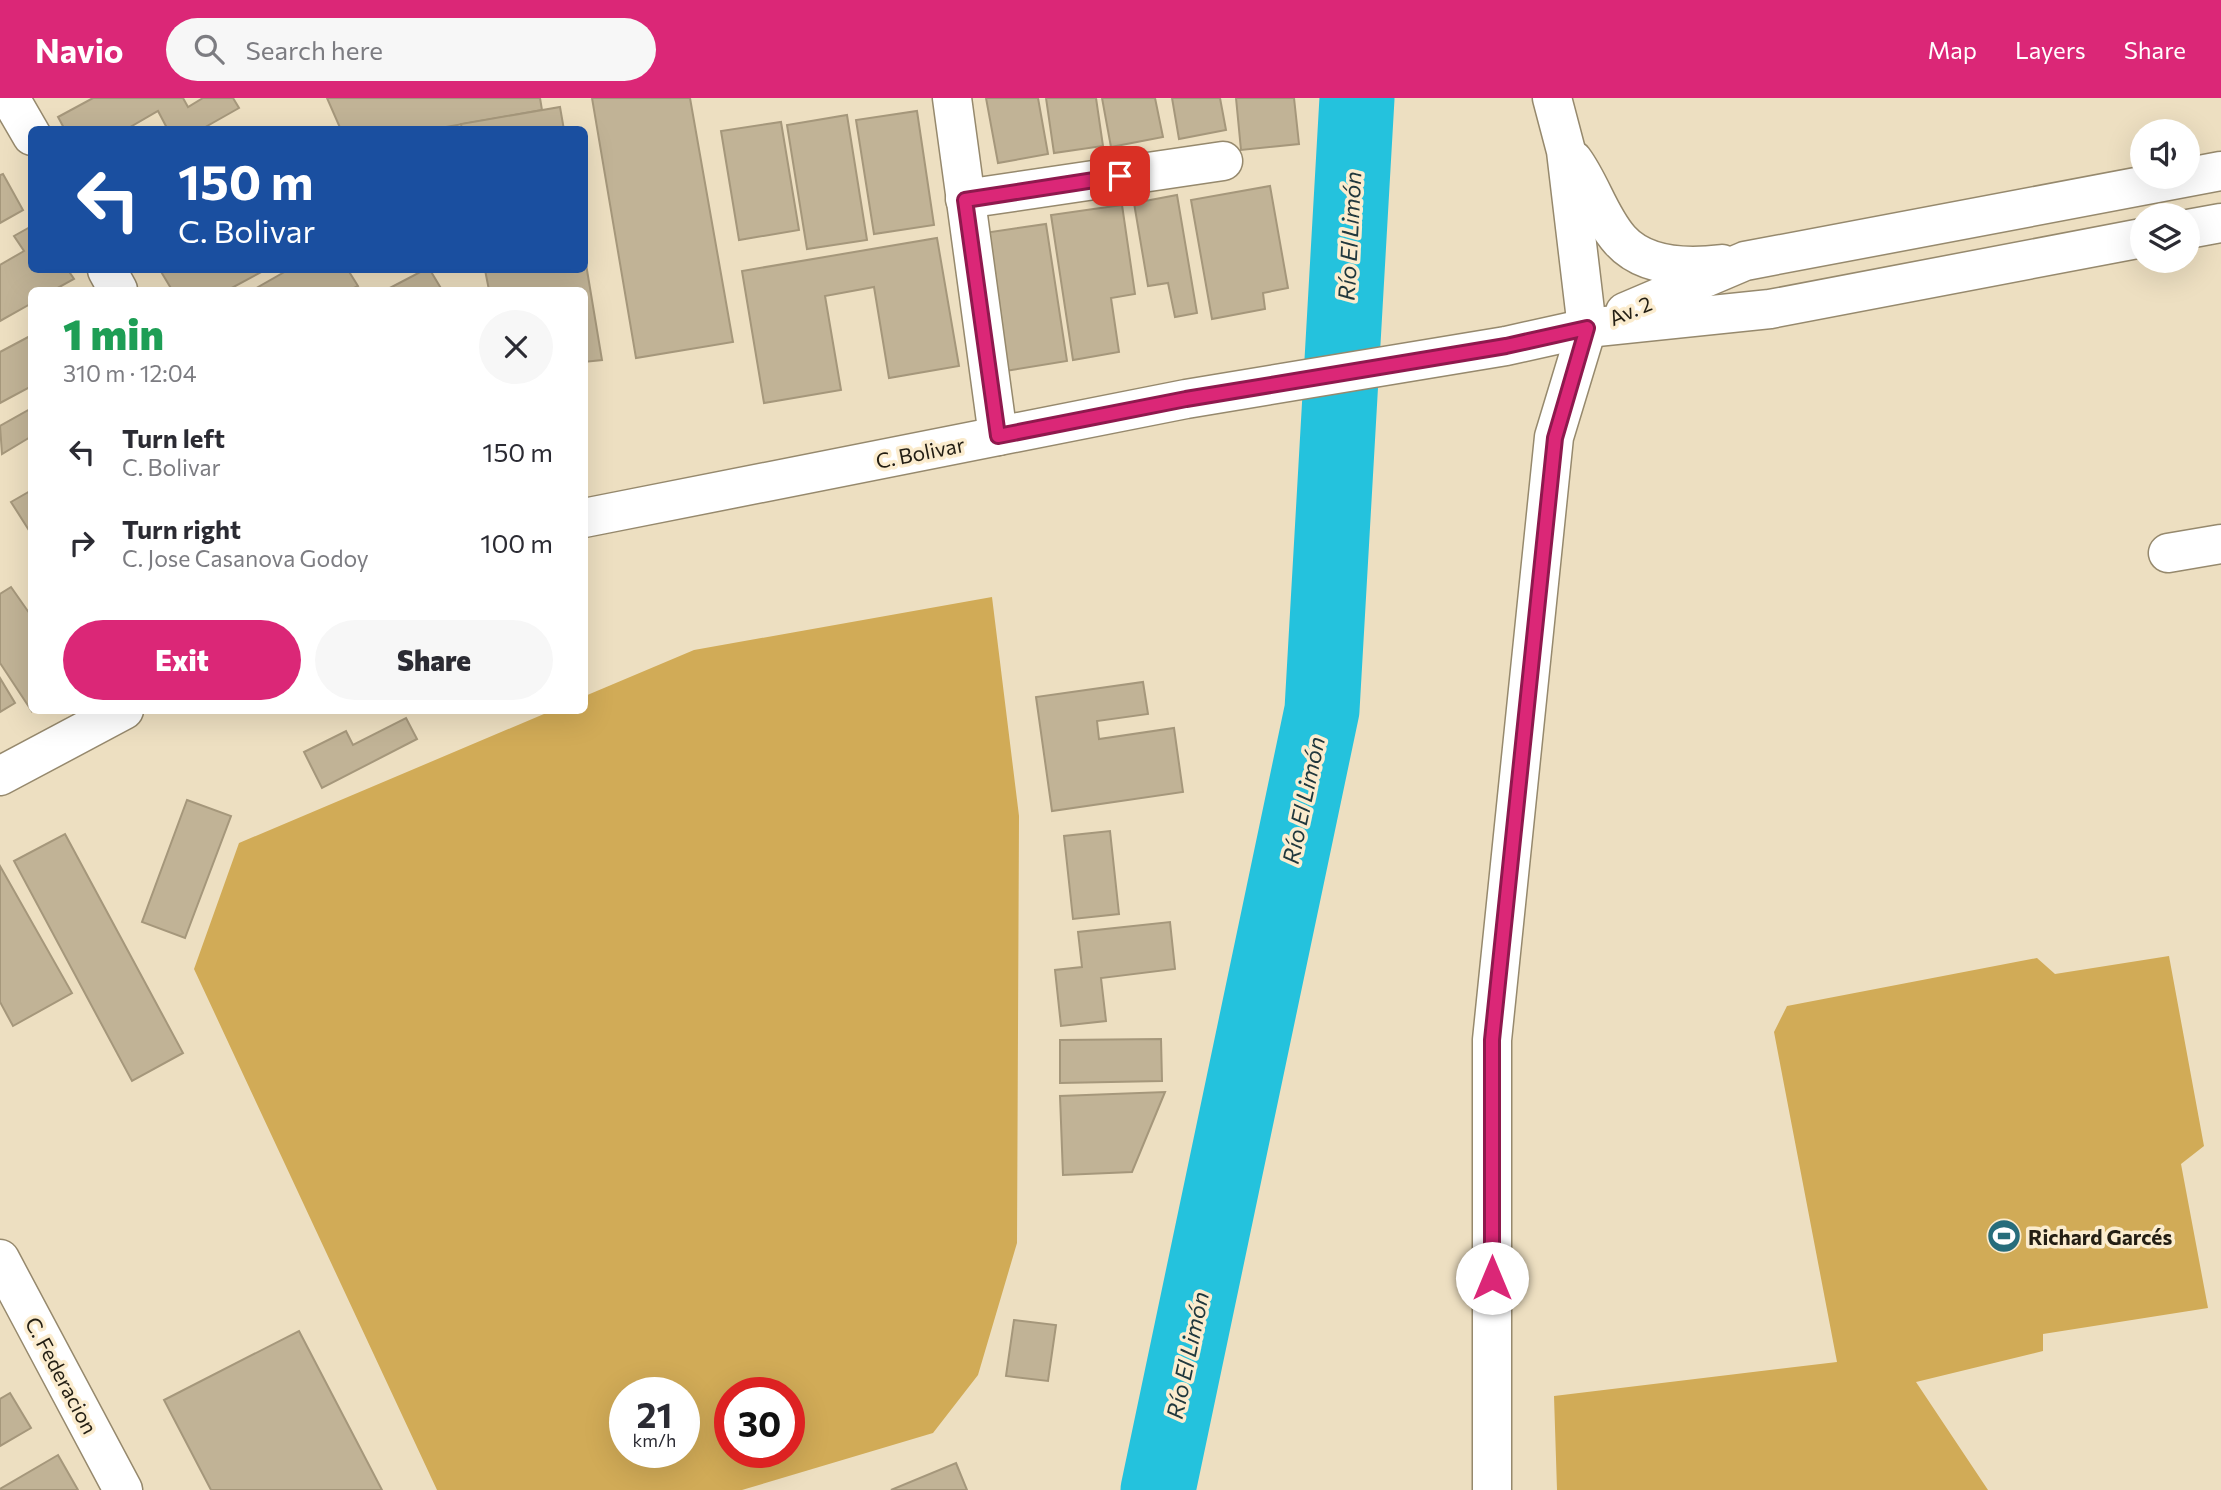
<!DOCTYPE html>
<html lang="en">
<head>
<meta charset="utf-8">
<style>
  body { margin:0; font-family:Commissioner,sans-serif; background:#f7f7f7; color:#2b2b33; height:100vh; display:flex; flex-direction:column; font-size:26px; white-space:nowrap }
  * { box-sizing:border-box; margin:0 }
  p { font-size:23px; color:#7c7c81 }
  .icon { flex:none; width:38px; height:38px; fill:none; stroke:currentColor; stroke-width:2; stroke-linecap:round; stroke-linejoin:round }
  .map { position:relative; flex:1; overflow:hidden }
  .drawer { position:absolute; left:28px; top:189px; width:560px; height:427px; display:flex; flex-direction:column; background:#fff; border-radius:10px; box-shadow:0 7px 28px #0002 }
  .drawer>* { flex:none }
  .guide { position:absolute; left:28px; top:28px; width:560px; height:147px; border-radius:10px; box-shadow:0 7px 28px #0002; background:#1a4fa0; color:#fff; overflow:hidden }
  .fabs { position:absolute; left:2130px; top:21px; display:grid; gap:14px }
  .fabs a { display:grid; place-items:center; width:70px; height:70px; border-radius:50%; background:#fff; box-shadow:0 7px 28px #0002; font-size:35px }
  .speed { position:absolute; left:609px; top:1279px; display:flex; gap:14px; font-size:35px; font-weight:700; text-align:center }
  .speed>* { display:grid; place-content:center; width:91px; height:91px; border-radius:50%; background:#fff; box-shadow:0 7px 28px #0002; line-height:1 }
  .speed small { font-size:18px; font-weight:400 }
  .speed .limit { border:10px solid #d22; background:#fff; color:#111 }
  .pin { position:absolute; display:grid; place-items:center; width:60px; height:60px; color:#fff; margin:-30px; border-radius:14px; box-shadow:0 4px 10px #0006 }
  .me { position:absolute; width:77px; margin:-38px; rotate:0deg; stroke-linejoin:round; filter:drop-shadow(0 0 5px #0008) }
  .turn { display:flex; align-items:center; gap:24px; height:147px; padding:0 35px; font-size:32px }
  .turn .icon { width:91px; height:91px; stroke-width:2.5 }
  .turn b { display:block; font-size:49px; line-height:60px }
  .round { display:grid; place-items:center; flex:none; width:74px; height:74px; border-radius:37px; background:#f7f7f7 }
  .headline { display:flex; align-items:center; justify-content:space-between; height:119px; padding:0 35px }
  h1 { font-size:42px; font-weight:800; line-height:52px; color:#1e9e55 }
  .primary-button { display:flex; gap:14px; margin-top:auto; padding:14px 35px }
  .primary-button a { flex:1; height:80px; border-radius:42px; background:#db2777; color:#fff; font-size:28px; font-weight:800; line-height:80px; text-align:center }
  .primary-button a+a { background:#f7f7f7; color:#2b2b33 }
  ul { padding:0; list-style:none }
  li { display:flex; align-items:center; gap:21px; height:91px; padding:0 35px }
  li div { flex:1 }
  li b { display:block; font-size:26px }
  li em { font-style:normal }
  header { display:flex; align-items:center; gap:42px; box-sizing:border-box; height:98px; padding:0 35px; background:#db2777; color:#fff }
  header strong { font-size:33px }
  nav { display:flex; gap:38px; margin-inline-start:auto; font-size:24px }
  .search { width:490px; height:63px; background:#f7f7f7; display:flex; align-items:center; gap:18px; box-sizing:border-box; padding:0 24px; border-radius:38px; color:#7c7c81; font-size:26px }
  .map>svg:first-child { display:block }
  .green { fill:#d1ab57; fill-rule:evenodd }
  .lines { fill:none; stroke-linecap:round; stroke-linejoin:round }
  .river { stroke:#24c2dd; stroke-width:75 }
  .building { fill:#c1b396; stroke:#a5977b; stroke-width:2 }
  .minor-casing { stroke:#96896d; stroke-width:41 }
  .minor { stroke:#fff; stroke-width:38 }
  .route-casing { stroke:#8e194d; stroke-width:18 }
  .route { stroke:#db2777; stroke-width:12 }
  .labels { text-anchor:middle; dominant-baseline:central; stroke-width:7; stroke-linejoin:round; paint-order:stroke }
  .street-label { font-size:21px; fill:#231e13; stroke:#fbecce }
  .poi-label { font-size:21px; font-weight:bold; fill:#231e13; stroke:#fbecce; text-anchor:start }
  .water-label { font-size:23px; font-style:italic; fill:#20383d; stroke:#fbecce }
</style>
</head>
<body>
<header>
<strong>Navio</strong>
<div class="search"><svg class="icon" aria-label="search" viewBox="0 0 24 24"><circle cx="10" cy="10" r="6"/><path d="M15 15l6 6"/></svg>Search here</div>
<nav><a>Map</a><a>Layers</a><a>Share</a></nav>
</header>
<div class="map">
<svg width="2221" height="1392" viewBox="0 0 2221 1392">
  <rect width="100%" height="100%" fill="#eddfc1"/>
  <g class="green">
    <path d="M992 499 1019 718 1017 1145 978 1277 933 1335 742 1392H437L194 871 239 745 551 613 584 612 585 598 694 552ZM625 1295H684V1354H625ZM730 1295H789V1354H730Z"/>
    <path d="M2169 858 2204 1048 2181 1066 2208 1210 2043 1236V1253L1916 1284 1988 1392H1557L1554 1298 1837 1264 1774 934 1787 908 2037 860 2055 876Z"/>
  </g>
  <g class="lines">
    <path class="river" d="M1158 1392 1322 612 1357 0"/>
  </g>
  <g class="building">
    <path d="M93 0H183L188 9 203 0H233L239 10 200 32H168L158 13 125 32H65L58 19Z"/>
    <path d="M327 0H540L542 12 429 32H341Z"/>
    <path d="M592 0H690L733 244 636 260Z"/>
    <path d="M986 0H1038L1048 56 998 65Z"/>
    <path d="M1046 0H1096L1103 48 1054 55Z"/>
    <path d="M1102 0H1155L1163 39 1111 49Z"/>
    <path d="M1172 0H1220L1226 32 1179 41Z"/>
    <path d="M1236 0H1294L1299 46 1241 52Z"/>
    <path d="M560 9 564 32H462L461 26Z"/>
    <path d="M917 13 934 127 874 136 856 22Z"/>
    <path d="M847 17 867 142 807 151 787 27Z"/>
    <path d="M781 24 799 132 739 142 721 33Z"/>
    <path d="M3 76 23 112 0 125V77Z"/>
    <path d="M1270 88 1288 190 1263 195 1265 211 1212 221 1191 102Z"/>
    <path d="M1177 97 1197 215 1175 219 1168 185 1148 188 1134 105Z"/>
    <path d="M1122 107 1135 196 1111 200 1119 254 1073 262 1051 117Z"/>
    <path d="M1046 126 1067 263 1005 273 984 135Z"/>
    <path d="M32 128V172H68L74 181 54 192H32V205L0 223V167L24 153 14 138Z"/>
    <path d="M937 140 959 268 889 280 874 189 825 198 841 292 764 305 742 173Z"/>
    <path d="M584 154 602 262 584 264V192H489L485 172H584Z"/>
    <path d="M160 172H265L228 192H172Z"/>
    <path d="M288 172H348L358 188 350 192H253Z"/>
    <path d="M424 172H430L442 192H386Z"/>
    <path d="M32 237V288L0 305V254Z"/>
    <path d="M32 310V338L2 356 0 328Z"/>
    <path d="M32 392V437L11 404Z"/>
    <path d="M11 489 32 519 31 612 0 565V496Z"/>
    <path d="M0 580 15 605 0 614Z"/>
    <path d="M1143 584 1148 616 1097 623 1099 641 1174 630 1183 694 1052 713 1036 599Z"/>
    <path d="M406 620 417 641 322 690 304 654 346 633 353 647Z"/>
    <path d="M187 702 231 718 185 840 142 824Z"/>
    <path d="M1110 733 1119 816 1073 821 1064 738Z"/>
    <path d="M65 736 183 955 132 983 14 763Z"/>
    <path d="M0 768 72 895 13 928 0 904Z"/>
    <path d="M1170 824 1175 871 1101 880 1106 923 1061 928 1055 872 1082 869 1078 834Z"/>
    <path d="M1161 941 1162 983 1060 985V942Z"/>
    <path d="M1165 994 1132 1074 1063 1077 1060 998Z"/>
    <path d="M1014 1222 1056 1227 1048 1283 1006 1278Z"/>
    <path d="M299 1233 382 1392H211L164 1302Z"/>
    <path d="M10 1295 31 1330 0 1348V1301Z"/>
    <path d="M58 1357 78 1392H0V1391Z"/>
    <path d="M956 1365 967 1392H891Z"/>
  </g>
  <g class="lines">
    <g class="minor-casing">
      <g id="minor">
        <path d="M10 0 32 38"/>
        <path d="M952 0 998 338"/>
        <path d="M1573 62C1591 86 1600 120 1620 142 1645 170 1689 170 1722 166"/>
        <path d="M965 101 1223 63"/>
        <path d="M2188 131 2221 125"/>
        <path d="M107 172 118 192"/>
        <path d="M1625 214 1745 163 2221 73"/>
        <path d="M584 420 1186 301 1506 248 1587 230 1770 211 2142 140"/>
        <path d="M2168 455 2221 446"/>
        <path d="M0 678 124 612"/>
        <path d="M0 1161 123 1392"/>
        <path d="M1492 1392V942L1554 339 1587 230 1566 53 1552 0"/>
      </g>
    </g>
    <use href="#minor" class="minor"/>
  </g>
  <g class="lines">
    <g class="route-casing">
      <path id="route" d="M1120 78 965 102 998 338 1186 301 1506 248 1587 230 1555 340 1492 942V1180"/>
    </g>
    <use href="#route" class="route"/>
  </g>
  <defs>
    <g id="stadium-disc" transform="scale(1.75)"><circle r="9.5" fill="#276d7b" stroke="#fbecce"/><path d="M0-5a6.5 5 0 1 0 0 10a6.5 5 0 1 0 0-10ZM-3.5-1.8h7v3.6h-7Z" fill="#fff"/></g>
  </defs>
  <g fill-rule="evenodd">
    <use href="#stadium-disc" x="2004" y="1138"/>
  </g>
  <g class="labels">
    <g class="street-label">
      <text transform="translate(1630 212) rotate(-23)">Av. 2</text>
      <text transform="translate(920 354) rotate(-11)">C. Bolivar</text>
      <text transform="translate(62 1277) rotate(62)">C. Federacion</text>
    </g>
    <g class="poi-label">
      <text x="2028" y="1138">Richard Garcés</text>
    </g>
    <g class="water-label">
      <text transform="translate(1349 138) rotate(-87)">Río El Limón</text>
      <text transform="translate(1303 702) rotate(-78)">Río El Limón</text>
      <text transform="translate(1187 1257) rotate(-78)">Río El Limón</text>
    </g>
  </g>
</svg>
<div class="fabs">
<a><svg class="icon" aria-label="sound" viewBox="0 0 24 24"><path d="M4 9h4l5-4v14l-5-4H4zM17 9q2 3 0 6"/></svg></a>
<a><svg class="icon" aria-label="layers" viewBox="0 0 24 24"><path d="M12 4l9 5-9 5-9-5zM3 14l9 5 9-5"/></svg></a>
</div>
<div class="speed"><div>21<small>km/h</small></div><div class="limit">30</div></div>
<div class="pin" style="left:1120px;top:78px;background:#d93025"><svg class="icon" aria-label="arrive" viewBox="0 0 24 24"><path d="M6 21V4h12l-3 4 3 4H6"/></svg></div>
<svg class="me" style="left:1492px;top:1180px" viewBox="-20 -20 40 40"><circle r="19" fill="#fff"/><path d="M0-13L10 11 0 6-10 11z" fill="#db2777"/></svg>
<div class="guide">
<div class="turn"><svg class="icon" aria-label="left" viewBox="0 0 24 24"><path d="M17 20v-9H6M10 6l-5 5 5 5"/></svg><div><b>150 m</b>C. Bolivar</div></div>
</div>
<section class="drawer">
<div class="headline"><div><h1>1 min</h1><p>310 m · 12:04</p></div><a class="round"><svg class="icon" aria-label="close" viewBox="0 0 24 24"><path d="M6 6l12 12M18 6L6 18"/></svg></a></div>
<ul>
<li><svg class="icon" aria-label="left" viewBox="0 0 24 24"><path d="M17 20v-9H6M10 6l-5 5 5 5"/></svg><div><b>Turn left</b><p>C. Bolivar</p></div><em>150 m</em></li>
<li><svg class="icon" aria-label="right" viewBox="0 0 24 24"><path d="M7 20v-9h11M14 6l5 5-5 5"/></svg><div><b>Turn right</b><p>C. Jose Casanova Godoy</p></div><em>100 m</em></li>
</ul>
<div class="primary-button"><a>Exit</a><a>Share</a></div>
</section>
</div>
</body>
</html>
